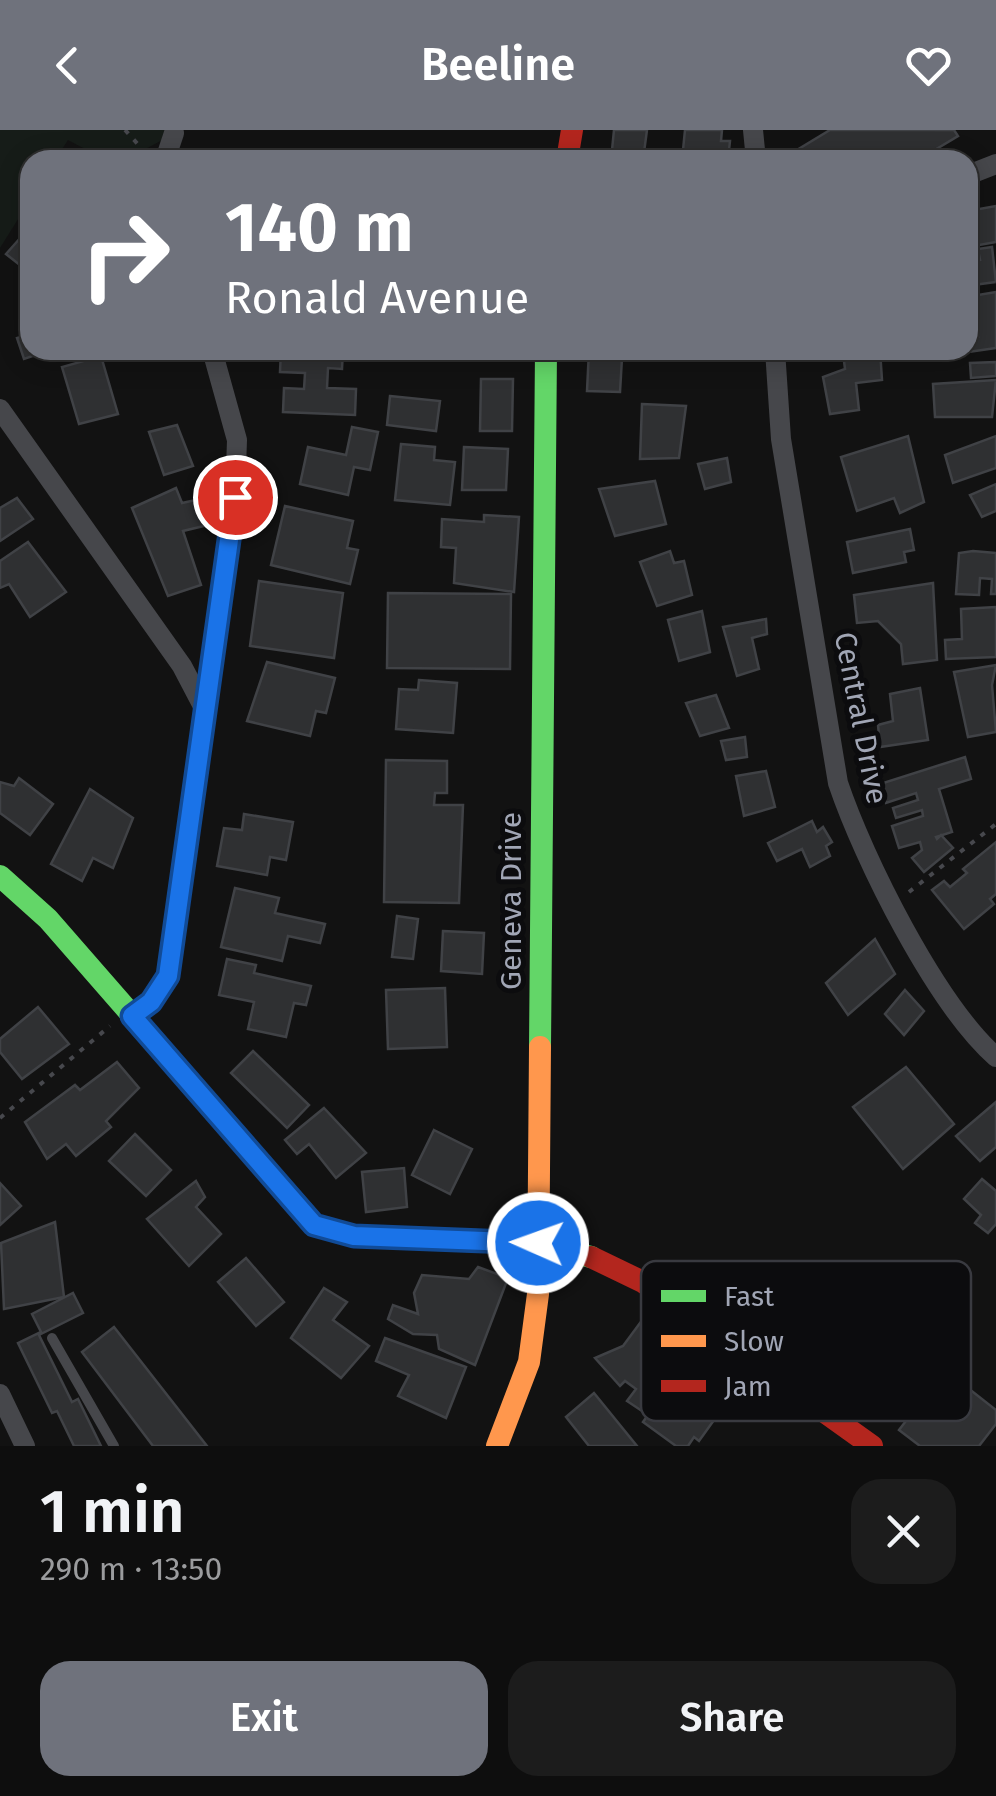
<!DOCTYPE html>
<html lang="en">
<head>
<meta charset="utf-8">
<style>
  body { margin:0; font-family:"Fira Sans",sans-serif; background:#1c1c1c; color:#f1f3f6; height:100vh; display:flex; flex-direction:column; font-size:38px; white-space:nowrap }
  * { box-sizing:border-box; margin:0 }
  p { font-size:32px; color:#9b9c9e }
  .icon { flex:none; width:55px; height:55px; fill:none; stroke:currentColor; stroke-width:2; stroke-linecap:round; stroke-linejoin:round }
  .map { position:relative; height:1316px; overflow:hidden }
  .details { display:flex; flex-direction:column; background:#0e0e0e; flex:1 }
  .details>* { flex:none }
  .hud { position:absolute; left:20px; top:20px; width:958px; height:210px; border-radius:30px; box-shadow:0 5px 25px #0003,0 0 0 2px #2e2e2e; background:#6f727c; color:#fff; overflow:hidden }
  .pin { position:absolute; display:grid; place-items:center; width:85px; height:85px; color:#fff; margin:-42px; border:5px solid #fff; border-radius:50%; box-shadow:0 2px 10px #0007 }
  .me { position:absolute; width:110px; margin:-55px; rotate:272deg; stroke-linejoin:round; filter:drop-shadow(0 0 8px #0008) }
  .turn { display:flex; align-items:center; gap:35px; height:210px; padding:0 40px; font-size:45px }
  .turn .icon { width:130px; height:130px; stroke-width:2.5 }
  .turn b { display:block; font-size:70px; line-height:85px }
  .round { display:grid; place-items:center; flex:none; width:105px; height:105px; border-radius:30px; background:#1c1c1c }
  .head { display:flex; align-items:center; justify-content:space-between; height:170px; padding:0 40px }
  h1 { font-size:60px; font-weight:600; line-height:75px }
  .primary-button { display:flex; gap:20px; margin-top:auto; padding:20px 40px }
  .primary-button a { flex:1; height:115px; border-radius:30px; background:#6f727c; color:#fff; font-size:40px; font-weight:600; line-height:115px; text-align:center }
  .primary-button a+a { background:#1c1c1c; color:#f1f3f6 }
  header { display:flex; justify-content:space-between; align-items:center; height:130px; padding:0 40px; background:#6f727c; color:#fff; font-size:45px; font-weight:600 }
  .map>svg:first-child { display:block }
  .green { fill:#161c18 }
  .building { fill:#2f3032; stroke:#404246; stroke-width:2.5 }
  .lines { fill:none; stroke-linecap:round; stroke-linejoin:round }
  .path { stroke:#47484d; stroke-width:4; stroke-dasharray:5 8; stroke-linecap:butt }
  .lane { stroke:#46474b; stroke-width:10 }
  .street { stroke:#46474b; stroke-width:20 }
  .fast { stroke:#63d668; stroke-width:22 }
  .slow { stroke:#ff974d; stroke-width:22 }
  .jam { stroke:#b3261e; stroke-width:22 }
  .route-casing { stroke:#114b97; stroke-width:25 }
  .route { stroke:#1a73e8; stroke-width:18 }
  .labels { text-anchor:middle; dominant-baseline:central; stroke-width:10; stroke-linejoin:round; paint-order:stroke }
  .street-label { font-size:30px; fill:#a1a6b5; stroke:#0c0c0e }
  .key { fill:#0c0c0e; stroke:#393a40; stroke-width:2.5 }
  .key-label { font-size:28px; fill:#a1a6b5 }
</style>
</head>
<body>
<header><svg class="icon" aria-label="back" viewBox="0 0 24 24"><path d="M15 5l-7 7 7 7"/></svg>Beeline<svg class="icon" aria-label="heart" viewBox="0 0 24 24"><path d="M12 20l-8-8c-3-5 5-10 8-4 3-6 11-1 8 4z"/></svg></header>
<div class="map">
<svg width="996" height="1316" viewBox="0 0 996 1316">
  <rect width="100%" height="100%" fill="#121212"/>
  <path class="green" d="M0 0H181C125 28 126 42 68 10L55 30H30V70L0 118Z"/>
  <g class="building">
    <path d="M614 0H647L643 30H611Z"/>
    <path d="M685 0H722L721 11H730L728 30H682Z"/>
    <path d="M830 0H954L958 6 918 30H792V23Z"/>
    <path d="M996 76V112L968 117V81Z"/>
    <path d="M30 97V143L6 124Z"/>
    <path d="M992 117 996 152 973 155 970 131 980 130 978 119Z"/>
    <path d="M996 162V218L968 222V208L978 207 972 166Z"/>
    <path d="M30 204V220H50L24 229 17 208Z"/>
    <path d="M281 220H343L342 239 328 238 327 258 356 259 355 285 283 282 284 258 304 259 305 243 280 242Z"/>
    <path d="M589 220H613V227L622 228 620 262 587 261Z"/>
    <path d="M880 220 882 250 856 253 859 280 830 284 823 247 845 239 843 223Z"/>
    <path d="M101 226 118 284 79 294 62 237Z"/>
    <path d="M996 232V246L971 248 970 233Z"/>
    <path d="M481 249H513L512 301H480Z"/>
    <path d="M996 250 992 287H935L933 254Z"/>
    <path d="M390 266 440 271 436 301 387 295Z"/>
    <path d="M642 274 686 276 679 328 640 329Z"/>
    <path d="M177 295 193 336 164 345 149 302Z"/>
    <path d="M352 297 378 302 370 340 354 337 348 365 300 354 308 317 346 325Z"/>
    <path d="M908 306 924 372 900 383 894 368 857 381 841 327Z"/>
    <path d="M996 306V338L953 353 945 325Z"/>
    <path d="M401 314 435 317 434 330 455 332 450 375 395 370Z"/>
    <path d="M464 317 508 319 506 360H462Z"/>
    <path d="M727 328 731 352 705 359 698 334Z"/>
    <path d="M655 351 666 394 615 406 599 359Z"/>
    <path d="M996 354V381L982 387 970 365Z"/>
    <path d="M176 358 182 373 205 368 208 395 183 401 201 455 168 466 132 378Z"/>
    <path d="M17 368 33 389 0 411V378Z"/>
    <path d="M285 376 353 391 347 418 358 420 350 454 271 435Z"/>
    <path d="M484 385 519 387 514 462 454 453 456 418 441 417 442 389 484 392Z"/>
    <path d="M910 399 914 420 904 422 906 432 853 443 847 412Z"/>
    <path d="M28 412 66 462 30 487 9 454 0 458V431Z"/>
    <path d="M670 421 674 433 684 431 692 465 657 476 640 432Z"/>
    <path d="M973 421 996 423V464H991L992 449 980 448 979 465 956 464 959 423Z"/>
    <path d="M259 451 343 463 334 528 250 516Z"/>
    <path d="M933 453 937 530 903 534 901 514 878 491 857 493 854 465Z"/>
    <path d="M388 463 511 464 510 539 387 538Z"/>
    <path d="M996 477V527L946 529 945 510 962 509 961 479Z"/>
    <path d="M702 481 710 522 679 531 668 490Z"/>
    <path d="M766 489 767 504 752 508 759 539 737 546 723 497Z"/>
    <path d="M267 532 335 548 326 583 316 581 310 606 247 591Z"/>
    <path d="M996 535 992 555 996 602 968 607 954 542Z"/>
    <path d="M419 550 457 553 453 603 396 599 399 559 418 560Z"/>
    <path d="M920 558 928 610 880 617 878 595 893 591 890 564Z"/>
    <path d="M716 565 729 598 700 606 686 573Z"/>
    <path d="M745 607 747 627 726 630 721 611Z"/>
    <path d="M965 627 971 649 939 659 952 702 936 707 937 709 941 705 953 718 924 742 912 728 922 720 920 712 899 718 892 696 923 686 922 680 896 688 893 678 918 670 916 663 886 673 880 654Z"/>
    <path d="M386 630 447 631V663H435L434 675H463L459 773 384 772Z"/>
    <path d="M766 641 775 677 744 686 736 646Z"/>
    <path d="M19 648 53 674 30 705 0 683V652L14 656Z"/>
    <path d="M90 659 133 688 113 738 93 728 82 751 51 734Z"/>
    <path d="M244 684 293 692 286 730 270 727 267 745 217 736 224 698 242 700Z"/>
    <path d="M812 691 817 702 823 697 832 712 826 716 830 726 810 737 802 719 777 731 768 713Z"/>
    <path d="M996 712V764L990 769 994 774 964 799 932 760 944 751 950 757 967 743 963 739Z"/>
    <path d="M235 758 279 768 275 783 325 794 320 813 288 806 282 831 221 817Z"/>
    <path d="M397 786 418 789 413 829 392 827Z"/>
    <path d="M443 801 484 803 482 844 441 841Z"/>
    <path d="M875 809 895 844 848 885 826 853Z"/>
    <path d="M227 829 256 835 254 843 311 856 306 875 294 873 286 907 248 899 254 872 219 865Z"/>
    <path d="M445 858 447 917 388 919 386 860Z"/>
    <path d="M905 860 924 881 904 905 885 884Z"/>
    <path d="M38 877 69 914 22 949 0 922V909Z"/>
    <path d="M253 921 309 975 287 998 231 943Z"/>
    <path d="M117 932 139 958 106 991 111 997 76 1026 66 1014 47 1029 25 992 75 955 80 960Z"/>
    <path d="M906 937 954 994 903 1039 853 977Z"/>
    <path d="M996 972V1017L980 1031 956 1006Z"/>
    <path d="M324 978 366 1023 336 1048 309 1014 297 1024 285 1010Z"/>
    <path d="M434 1000 472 1019 450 1064 412 1045Z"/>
    <path d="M135 1004 171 1040 146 1066 109 1031Z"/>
    <path d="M404 1038 407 1077 366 1082 362 1042Z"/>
    <path d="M982 1049 996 1061V1094L988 1103 975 1093 981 1085 964 1069Z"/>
    <path d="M196 1051 205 1067 196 1077 221 1104 189 1136 147 1089Z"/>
    <path d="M0 1053 21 1076 0 1095Z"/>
    <path d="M55 1092 64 1167 4 1179 1 1113Z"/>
    <path d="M246 1128 284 1172 256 1196 218 1152Z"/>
    <path d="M478 1137 508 1148 475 1235 439 1219 437 1205 413 1204 388 1189 393 1175 418 1184 414 1163 422 1145 469 1149Z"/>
    <path d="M324 1158 347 1172 333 1190 369 1216 341 1248 291 1208Z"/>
    <path d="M73 1163 83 1183 39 1205 72 1272 78 1269 101 1316H74L57 1281 52 1283 18 1213 41 1202 32 1184Z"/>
    <path d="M640 1193 661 1209 666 1202 679 1211 682 1207 705 1224 695 1237 732 1265 699 1311 694 1307 688 1316H676L643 1292 648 1285 627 1271 636 1259 625 1251 620 1256 595 1228 623 1216Z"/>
    <path d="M114 1197 207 1316H153L82 1222Z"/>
    <path d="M385 1208 466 1237 446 1288 398 1266 409 1245 376 1231Z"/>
    <path d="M945 1240 996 1280V1294L979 1316H920L899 1300Z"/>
    <path d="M594 1263 637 1316H589L566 1287Z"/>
  </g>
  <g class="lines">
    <g class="path">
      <path d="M125 0 145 22"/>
      <path d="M909 762 996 694"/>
      <path d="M0 988 110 896"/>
    </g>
    <path class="lane" d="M52 1208 114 1316"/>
    <g class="street">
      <path d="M753 0 756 30"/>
      <path d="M165 30 174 3"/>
      <path d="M968 45 996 34"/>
      <path d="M775 220 781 309 838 653C864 730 936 874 996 927"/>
      <path d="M0 279 182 536 204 578"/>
      <path d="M132 886 151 871 168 846 235 367 237 310 212 220"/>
      <path d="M0 1264 25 1316"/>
    </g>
    <g class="fast">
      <path d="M0 746 48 789 315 1095 353 1106 538 1113 591 1127"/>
      <path d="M540 917 546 220"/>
    </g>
    <path class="slow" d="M497 1316 529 1232 538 1164 540 917"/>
    <g class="jam">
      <path d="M567 30 572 0"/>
      <path d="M591 1127 643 1152 872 1316"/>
    </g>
  </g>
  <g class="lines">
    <g class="route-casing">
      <path id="route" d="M235 367 168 846 151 872 132 886 314 1095 354 1106 538 1113"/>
    </g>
    <use href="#route" class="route"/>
  </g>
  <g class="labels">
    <g class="street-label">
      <text transform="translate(861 588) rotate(79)">Central Drive</text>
      <text transform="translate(511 771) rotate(-90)">Geneva Drive</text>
    </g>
  </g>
  <rect x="641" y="1131" width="330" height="160" rx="15" class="key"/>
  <rect x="661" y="1160" width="45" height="12" fill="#63d668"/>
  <rect x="661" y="1205" width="45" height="12" fill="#ff974d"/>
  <rect x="661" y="1250" width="45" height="12" fill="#b3261e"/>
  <g class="key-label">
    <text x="724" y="1176">Fast</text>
    <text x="724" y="1221">Slow</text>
    <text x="724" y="1266">Jam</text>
  </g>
</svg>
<div class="pin" style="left:235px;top:367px;background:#d93025"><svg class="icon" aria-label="arrive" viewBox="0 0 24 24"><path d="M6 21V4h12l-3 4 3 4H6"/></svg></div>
<svg class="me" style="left:538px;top:1113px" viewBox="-20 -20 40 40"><circle r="17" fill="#1a73e8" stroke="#fff" stroke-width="3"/><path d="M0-11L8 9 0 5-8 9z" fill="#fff"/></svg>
<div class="hud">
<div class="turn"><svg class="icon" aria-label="right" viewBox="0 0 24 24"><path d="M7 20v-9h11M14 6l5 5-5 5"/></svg><div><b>140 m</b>Ronald Avenue</div></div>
</div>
</div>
<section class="details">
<div class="head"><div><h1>1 min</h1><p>290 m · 13:50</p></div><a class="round"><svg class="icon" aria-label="close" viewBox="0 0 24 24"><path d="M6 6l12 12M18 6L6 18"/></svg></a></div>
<div class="primary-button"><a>Exit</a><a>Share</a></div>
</section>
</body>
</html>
